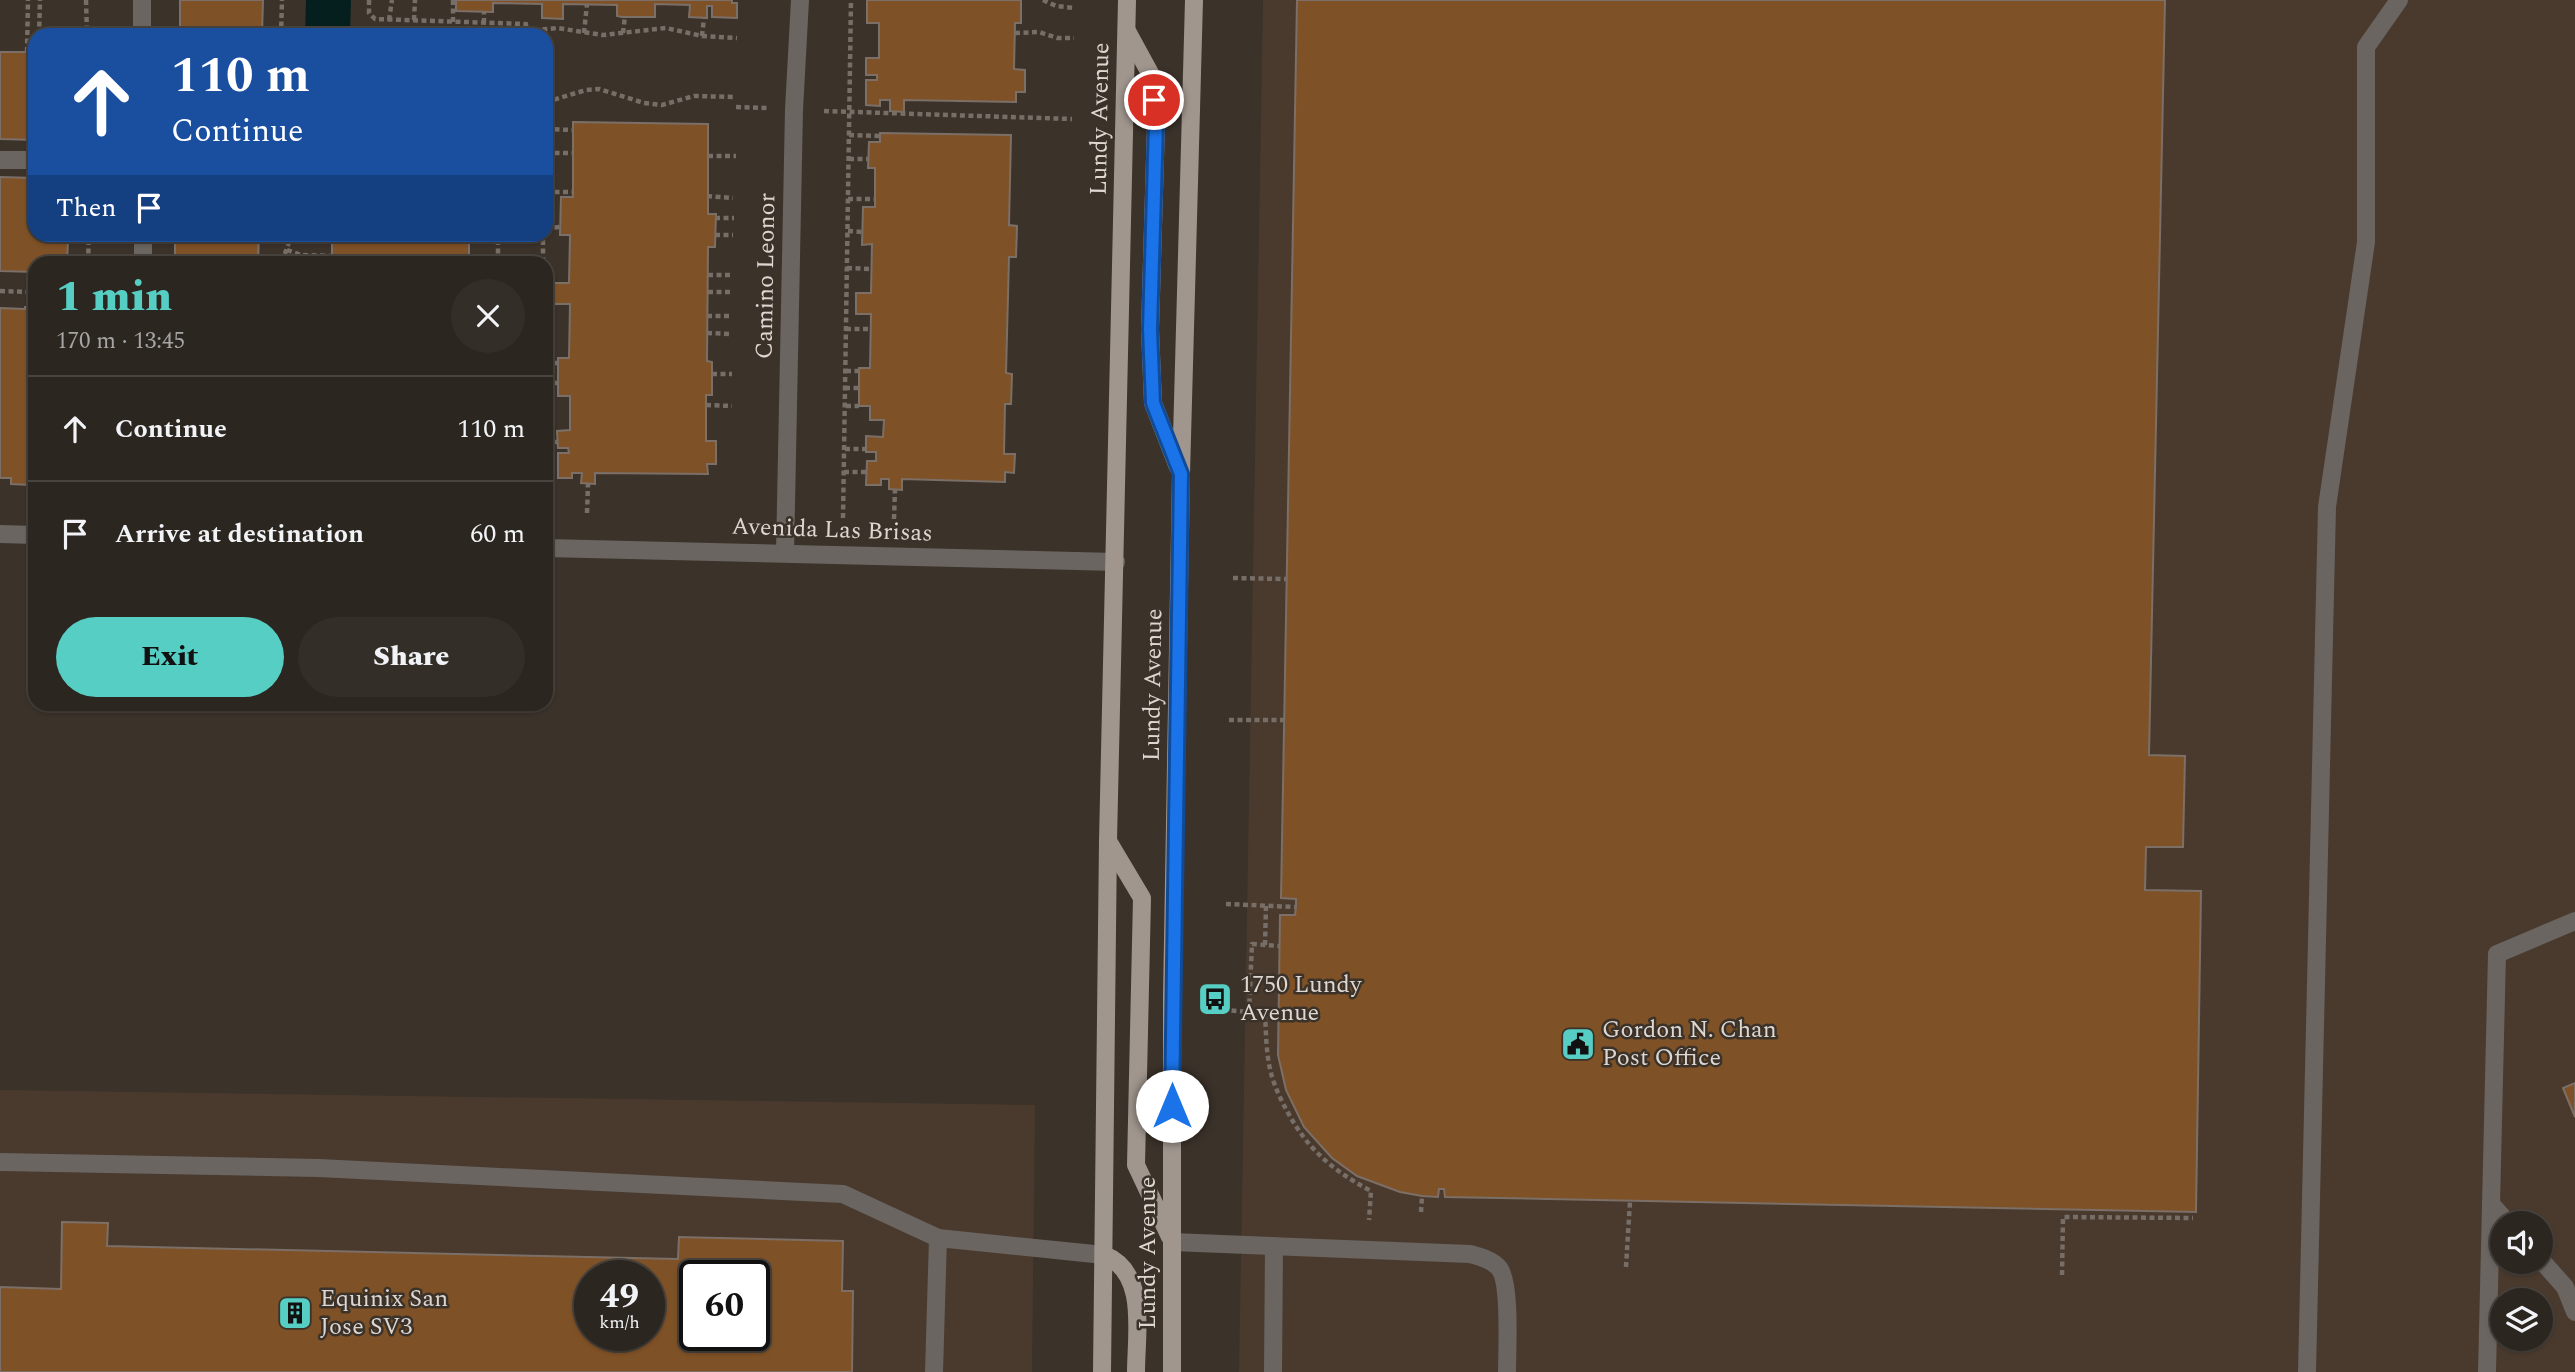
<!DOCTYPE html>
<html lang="en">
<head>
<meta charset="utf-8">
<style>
  body { margin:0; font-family:Spectral,serif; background:#342e29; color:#f1f3f6; height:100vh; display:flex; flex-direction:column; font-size:26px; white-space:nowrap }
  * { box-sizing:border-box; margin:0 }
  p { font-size:23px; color:#a6a5a5 }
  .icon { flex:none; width:38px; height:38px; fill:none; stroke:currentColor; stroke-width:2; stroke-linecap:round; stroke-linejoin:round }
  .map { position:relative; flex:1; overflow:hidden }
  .sheet { position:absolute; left:28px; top:256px; width:525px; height:455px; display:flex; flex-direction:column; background:#2c2620; border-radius:21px; box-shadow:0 2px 5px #0004,0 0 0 2px #48433e }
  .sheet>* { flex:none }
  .hud { position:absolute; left:28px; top:28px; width:525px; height:214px; border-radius:21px; box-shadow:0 2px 5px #0004,0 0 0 2px #48433e; background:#1a4fa0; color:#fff; overflow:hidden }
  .controls { position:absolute; left:2490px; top:1211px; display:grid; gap:14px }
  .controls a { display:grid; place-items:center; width:63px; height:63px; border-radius:50%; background:#2c2620; box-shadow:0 2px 5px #0004,0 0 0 2px #48433e; font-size:35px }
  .speed { position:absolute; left:574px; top:1260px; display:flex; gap:14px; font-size:35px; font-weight:700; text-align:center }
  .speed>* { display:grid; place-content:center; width:91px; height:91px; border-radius:50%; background:#2c2620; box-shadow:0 2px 5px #0004,0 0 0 2px #48433e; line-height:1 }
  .speed small { font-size:18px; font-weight:400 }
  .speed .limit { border:4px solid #111; border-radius:10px; background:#fff; color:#111 }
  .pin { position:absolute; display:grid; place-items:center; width:60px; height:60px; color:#fff; margin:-30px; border:4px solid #fff; border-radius:50%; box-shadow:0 2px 7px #0007 }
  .me { position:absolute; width:77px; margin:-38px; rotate:0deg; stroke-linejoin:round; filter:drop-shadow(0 0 5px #0008) }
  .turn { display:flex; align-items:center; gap:24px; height:147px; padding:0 28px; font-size:32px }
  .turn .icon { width:91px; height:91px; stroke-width:2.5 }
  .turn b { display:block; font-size:49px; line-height:60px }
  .then { display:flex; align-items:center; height:66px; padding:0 28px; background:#0003; gap:14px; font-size:26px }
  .round { display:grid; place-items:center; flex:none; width:74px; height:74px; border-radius:37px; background:#342e29 }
  .head { display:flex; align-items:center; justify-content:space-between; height:119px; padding:0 28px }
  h1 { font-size:42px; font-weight:800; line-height:52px; color:#56cec3 }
  .action { display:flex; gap:14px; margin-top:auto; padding:14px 28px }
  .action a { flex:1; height:80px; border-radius:42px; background:#56cec3; color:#111; font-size:28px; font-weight:800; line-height:80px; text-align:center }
  .action a+a { background:#342e29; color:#f1f3f6 }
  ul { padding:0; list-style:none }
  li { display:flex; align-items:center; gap:21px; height:105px; padding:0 28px; border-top:2px solid #48433e }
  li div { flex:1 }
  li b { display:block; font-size:26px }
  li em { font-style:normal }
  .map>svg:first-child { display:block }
  .built { fill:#493a2d; fill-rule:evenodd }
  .water { fill:#041f1d }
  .building { fill:#7f5126; stroke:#7b6f67; stroke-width:2; fill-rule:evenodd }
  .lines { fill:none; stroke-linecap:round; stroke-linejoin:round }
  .path { stroke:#766e67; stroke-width:4.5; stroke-dasharray:5 3.5; stroke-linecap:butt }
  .minor { stroke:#6a6561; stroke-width:18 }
  .major { stroke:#a0968e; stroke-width:18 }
  .route-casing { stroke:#114b97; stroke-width:18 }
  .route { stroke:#1a73e8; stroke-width:12 }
  .labels { text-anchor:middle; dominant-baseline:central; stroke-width:5; stroke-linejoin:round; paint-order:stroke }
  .street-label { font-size:24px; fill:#ddd6d1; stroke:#3b322a }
  .poi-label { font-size:24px; fill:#ddd6d1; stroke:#3b322a; text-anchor:start }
</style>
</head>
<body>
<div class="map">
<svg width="2575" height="1372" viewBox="0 0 2575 1372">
  <rect width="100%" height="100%" fill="#3b322a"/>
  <g class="built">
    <path d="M1263 0H2575V1372H1239ZM2502 1223H2541V1262H2502ZM2502 1300H2541V1339H2502Z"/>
    <path d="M0 1090 1035 1105 1032 1372H0ZM590 1276H649V1335H590ZM695 1276H754V1335H695Z"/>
  </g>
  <path class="water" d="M306 0H351L350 35H305Z"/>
  <g class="building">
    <path d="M180 0H263L262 35H175L180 34Z"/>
    <path d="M456 0H732V3H737V18L712 17V6H707V18L689 17 690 5 655 4V17H622L617 16V5L563 4V19L542 18V4L493 3V12L456 11Z"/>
    <path d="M867 0H1021V23H1015L1014 69 1025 70V92H1016V102L904 100V112L890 111V100H880V106L866 105V80H877V75H866V58H879V23H867Z"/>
    <path d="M1297 0H2165L2149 755 2185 756 2183 847H2146L2145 890 2201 891 2196 1212 1445 1197 1444 1189H1439L1438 1197 1422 1196 1400 1192 1357 1176 1332 1158 1304 1127 1286 1090 1278 1055 1280 915H1295L1296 907V899L1281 898Z"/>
    <path d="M0 52H35V140L0 139Z"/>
    <path d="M573 122 708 124V214H716L715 247H708L707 361 712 362V395H706V441H716V464H707L708 474 595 473V484L581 483 582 473H572V478H558V453H569L568 448H558L557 431 570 430V396H558V358H569L570 304H554V283H569L570 235H560L561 197H573Z"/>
    <path d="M880 133 1011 135 1009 225 1017 226 1016 257H1009L1006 373 1012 374 1011 404H1005L1004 454H1015L1014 473 1005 472V482L902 479V490L889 489V479H881V485H866L867 461H876V452H866V436L883 437 884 420H870V406H859V368H870L871 314H856V293H871L872 244 862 245 863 207H875V168H868L869 142H880Z"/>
    <path d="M0 177 35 178V234H72V240H68L67 262H35V272L0 271Z"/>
    <path d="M175 234H259L258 262H175Z"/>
    <path d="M332 234H476V241H469V262H332Z"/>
    <path d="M25 307H35V475L31 474V485L11 484V478H0V308L25 309Z"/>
    <path d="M2575 1083V1117L2563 1088Z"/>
    <path d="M62 1222 108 1223 107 1246 678 1259 679 1237 843 1241 842 1291H853L852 1372H0V1287L61 1289ZM590 1276H649V1335H590ZM695 1276H754V1335H695Z"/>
  </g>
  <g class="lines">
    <g class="path">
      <path d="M86 0 87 35"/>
      <path d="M369 0V13L375 19 526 24V32"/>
      <path d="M1043 0 1056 6 1075 8"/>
      <path d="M389 20 392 0"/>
      <path d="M414 20 415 0"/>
      <path d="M453 22V0"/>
      <path d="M484 23V12"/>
      <path d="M584 33 587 4"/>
      <path d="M623 33 625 16"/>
      <path d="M1015 33 1039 32 1057 38H1074"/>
      <path d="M39 35 40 0"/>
      <path d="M281 35 282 0"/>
      <path d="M520 35V32L557 28 603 35 666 28 702 36 737 38"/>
      <path d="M702 36 704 18"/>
      <path d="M27 52 28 0"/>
      <path d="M546 102 586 90 599 89 644 103 662 105 694 96 736 97"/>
      <path d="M736 107 767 108"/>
      <path d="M824 111 1072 119"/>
      <path d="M546 129 573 130"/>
      <path d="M849 135 880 136"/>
      <path d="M546 153H573"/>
      <path d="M708 156H736"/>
      <path d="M849 159H868"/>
      <path d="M546 192H572"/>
      <path d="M707 196 733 198"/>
      <path d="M848 199H875"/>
      <path d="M715 218H734"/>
      <path d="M546 228 560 227"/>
      <path d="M848 231 862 232"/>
      <path d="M715 235H733"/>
      <path d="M287 250 301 255 332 256"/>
      <path d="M88 262 89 234"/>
      <path d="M282 262 292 234"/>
      <path d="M498 262V234"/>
      <path d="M543 262V234"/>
      <path d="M847 268 872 269"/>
      <path d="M708 275H732"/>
      <path d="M0 291 35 292"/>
      <path d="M708 292H732"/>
      <path d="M707 316H732"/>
      <path d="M846 329H871"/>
      <path d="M707 333 732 334"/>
      <path d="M546 363H558"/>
      <path d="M846 371H859"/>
      <path d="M712 374H732"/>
      <path d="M546 383H558"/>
      <path d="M845 388H859"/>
      <path d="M706 405 732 406"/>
      <path d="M846 406H859"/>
      <path d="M546 442H557"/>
      <path d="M845 449H865"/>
      <path d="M844 472H866"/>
      <path d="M587 513 588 484"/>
      <path d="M843 518 851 0"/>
      <path d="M894 519 895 489"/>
      <path d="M1233 578 1287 579"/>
      <path d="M1229 720H1284"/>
      <path d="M1226 904 1296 907"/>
      <path d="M1265 945 1266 906"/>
      <path d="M1223 1010 1265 1013C1266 1033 1266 1054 1271 1073 1274 1085 1280 1098 1286 1109 1307 1149 1332 1170 1371 1191L1369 1220"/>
      <path d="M1249 1012 1252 944 1279 946"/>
      <path d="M1421 1212 1422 1196"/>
      <path d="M1626 1267 1630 1201"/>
      <path d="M2062 1275 2063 1217 2193 1218"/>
    </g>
    <g class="minor">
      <path d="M142 0V35"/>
      <path d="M0 160H35"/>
      <path d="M143 234V262"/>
      <path d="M0 534 35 535"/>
      <path d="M546 548 1116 562"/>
      <path d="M785 553 794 110 800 0"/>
      <path d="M0 1162 319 1168 843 1194 938 1238"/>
      <path d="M2491 1204 2508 1223"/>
      <path d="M1172 1242 1470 1254C1481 1257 1492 1260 1499 1268 1511 1282 1507 1351 1507 1372"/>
      <path d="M2541 1260 2565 1287 2575 1312"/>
      <path d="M934 1372 938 1238 1104 1255"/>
      <path d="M1273 1372 1274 1246"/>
      <path d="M2307 1372 2327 507 2366 242V47L2399 0"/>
      <path d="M2487 1372 2497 954 2575 921"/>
    </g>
    <g class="major">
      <path d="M1127 31 1151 75 1156 124 1150 329 1153 403 1178 467"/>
      <path d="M1108 841 1142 898 1136 1165 1170 1237"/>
      <path d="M1104 1255C1148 1272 1136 1334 1136 1372"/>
      <path d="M1102 1372 1108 841 1127 0"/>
      <path d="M1172 1372V998L1181 474 1194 0"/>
    </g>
  </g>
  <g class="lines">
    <g class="route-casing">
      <path id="route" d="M1154 100 1156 124 1150 329 1153 403 1181 474 1172 1106"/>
    </g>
    <use href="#route" class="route"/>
  </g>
  <defs>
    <g id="bus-square" transform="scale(1.75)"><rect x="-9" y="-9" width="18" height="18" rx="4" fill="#56cec3" stroke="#3b322a"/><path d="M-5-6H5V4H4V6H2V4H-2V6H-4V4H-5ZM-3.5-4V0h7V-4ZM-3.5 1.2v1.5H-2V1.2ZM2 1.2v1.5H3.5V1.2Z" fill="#111"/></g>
    <g id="civic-square" transform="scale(1.75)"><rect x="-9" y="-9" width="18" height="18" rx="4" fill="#56cec3" stroke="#3b322a"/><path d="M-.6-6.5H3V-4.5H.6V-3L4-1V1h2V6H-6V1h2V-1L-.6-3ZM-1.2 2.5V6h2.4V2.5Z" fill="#111"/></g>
    <g id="building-square" transform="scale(1.75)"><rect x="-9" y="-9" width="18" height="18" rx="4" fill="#56cec3" stroke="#3b322a"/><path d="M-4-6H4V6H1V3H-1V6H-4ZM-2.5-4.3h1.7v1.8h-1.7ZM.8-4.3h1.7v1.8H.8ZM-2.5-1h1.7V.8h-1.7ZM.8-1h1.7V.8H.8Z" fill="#111"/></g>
  </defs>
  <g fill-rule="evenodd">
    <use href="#bus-square" x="1215" y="999"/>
    <use href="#civic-square" x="1578" y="1044"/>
    <use href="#building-square" x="295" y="1313"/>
  </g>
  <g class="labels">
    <g class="street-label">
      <text transform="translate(1100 119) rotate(-89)">Lundy Avenue</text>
      <text transform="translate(766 276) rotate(-89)">Camino Leonor</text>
      <text transform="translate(832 530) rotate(2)">Avenida Las Brisas</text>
      <text transform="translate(1153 685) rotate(-89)">Lundy Avenue</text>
      <text transform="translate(1148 1253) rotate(-90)">Lundy Avenue</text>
    </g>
    <g class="poi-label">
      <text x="1240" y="985">1750 Lundy<tspan x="1240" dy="28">Avenue</tspan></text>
      <text x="1602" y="1030">Gordon N. Chan<tspan x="1602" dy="28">Post Office</tspan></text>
      <text x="320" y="1299">Equinix San<tspan x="320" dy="28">Jose SV3</tspan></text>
    </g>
  </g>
</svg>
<div class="controls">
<a><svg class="icon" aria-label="sound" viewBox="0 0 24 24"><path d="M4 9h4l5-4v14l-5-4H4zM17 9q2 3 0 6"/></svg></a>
<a><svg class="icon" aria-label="layers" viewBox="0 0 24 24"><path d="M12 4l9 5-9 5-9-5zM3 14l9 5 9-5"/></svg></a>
</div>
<div class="speed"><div>49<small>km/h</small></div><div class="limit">60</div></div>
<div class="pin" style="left:1154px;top:100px;background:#d93025"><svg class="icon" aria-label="arrive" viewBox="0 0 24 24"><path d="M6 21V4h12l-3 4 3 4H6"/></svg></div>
<svg class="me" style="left:1172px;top:1106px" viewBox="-20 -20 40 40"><circle r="19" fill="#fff"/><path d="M0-13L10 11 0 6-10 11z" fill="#1a73e8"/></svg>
<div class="hud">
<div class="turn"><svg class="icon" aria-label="ahead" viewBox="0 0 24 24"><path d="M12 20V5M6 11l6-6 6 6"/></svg><div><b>110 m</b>Continue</div></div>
<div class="then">Then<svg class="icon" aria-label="arrive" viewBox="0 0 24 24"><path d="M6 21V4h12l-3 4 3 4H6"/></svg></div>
</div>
<section class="sheet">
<div class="head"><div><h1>1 min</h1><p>170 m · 13:45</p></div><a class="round"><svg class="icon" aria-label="close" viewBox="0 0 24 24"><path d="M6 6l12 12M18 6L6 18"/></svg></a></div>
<ul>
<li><svg class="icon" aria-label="ahead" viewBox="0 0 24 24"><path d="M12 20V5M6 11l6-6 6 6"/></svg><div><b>Continue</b></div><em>110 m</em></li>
<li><svg class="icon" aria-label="arrive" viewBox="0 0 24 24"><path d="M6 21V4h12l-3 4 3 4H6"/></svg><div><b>Arrive at destination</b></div><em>60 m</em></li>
</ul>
<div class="action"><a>Exit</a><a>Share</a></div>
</section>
</div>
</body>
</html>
